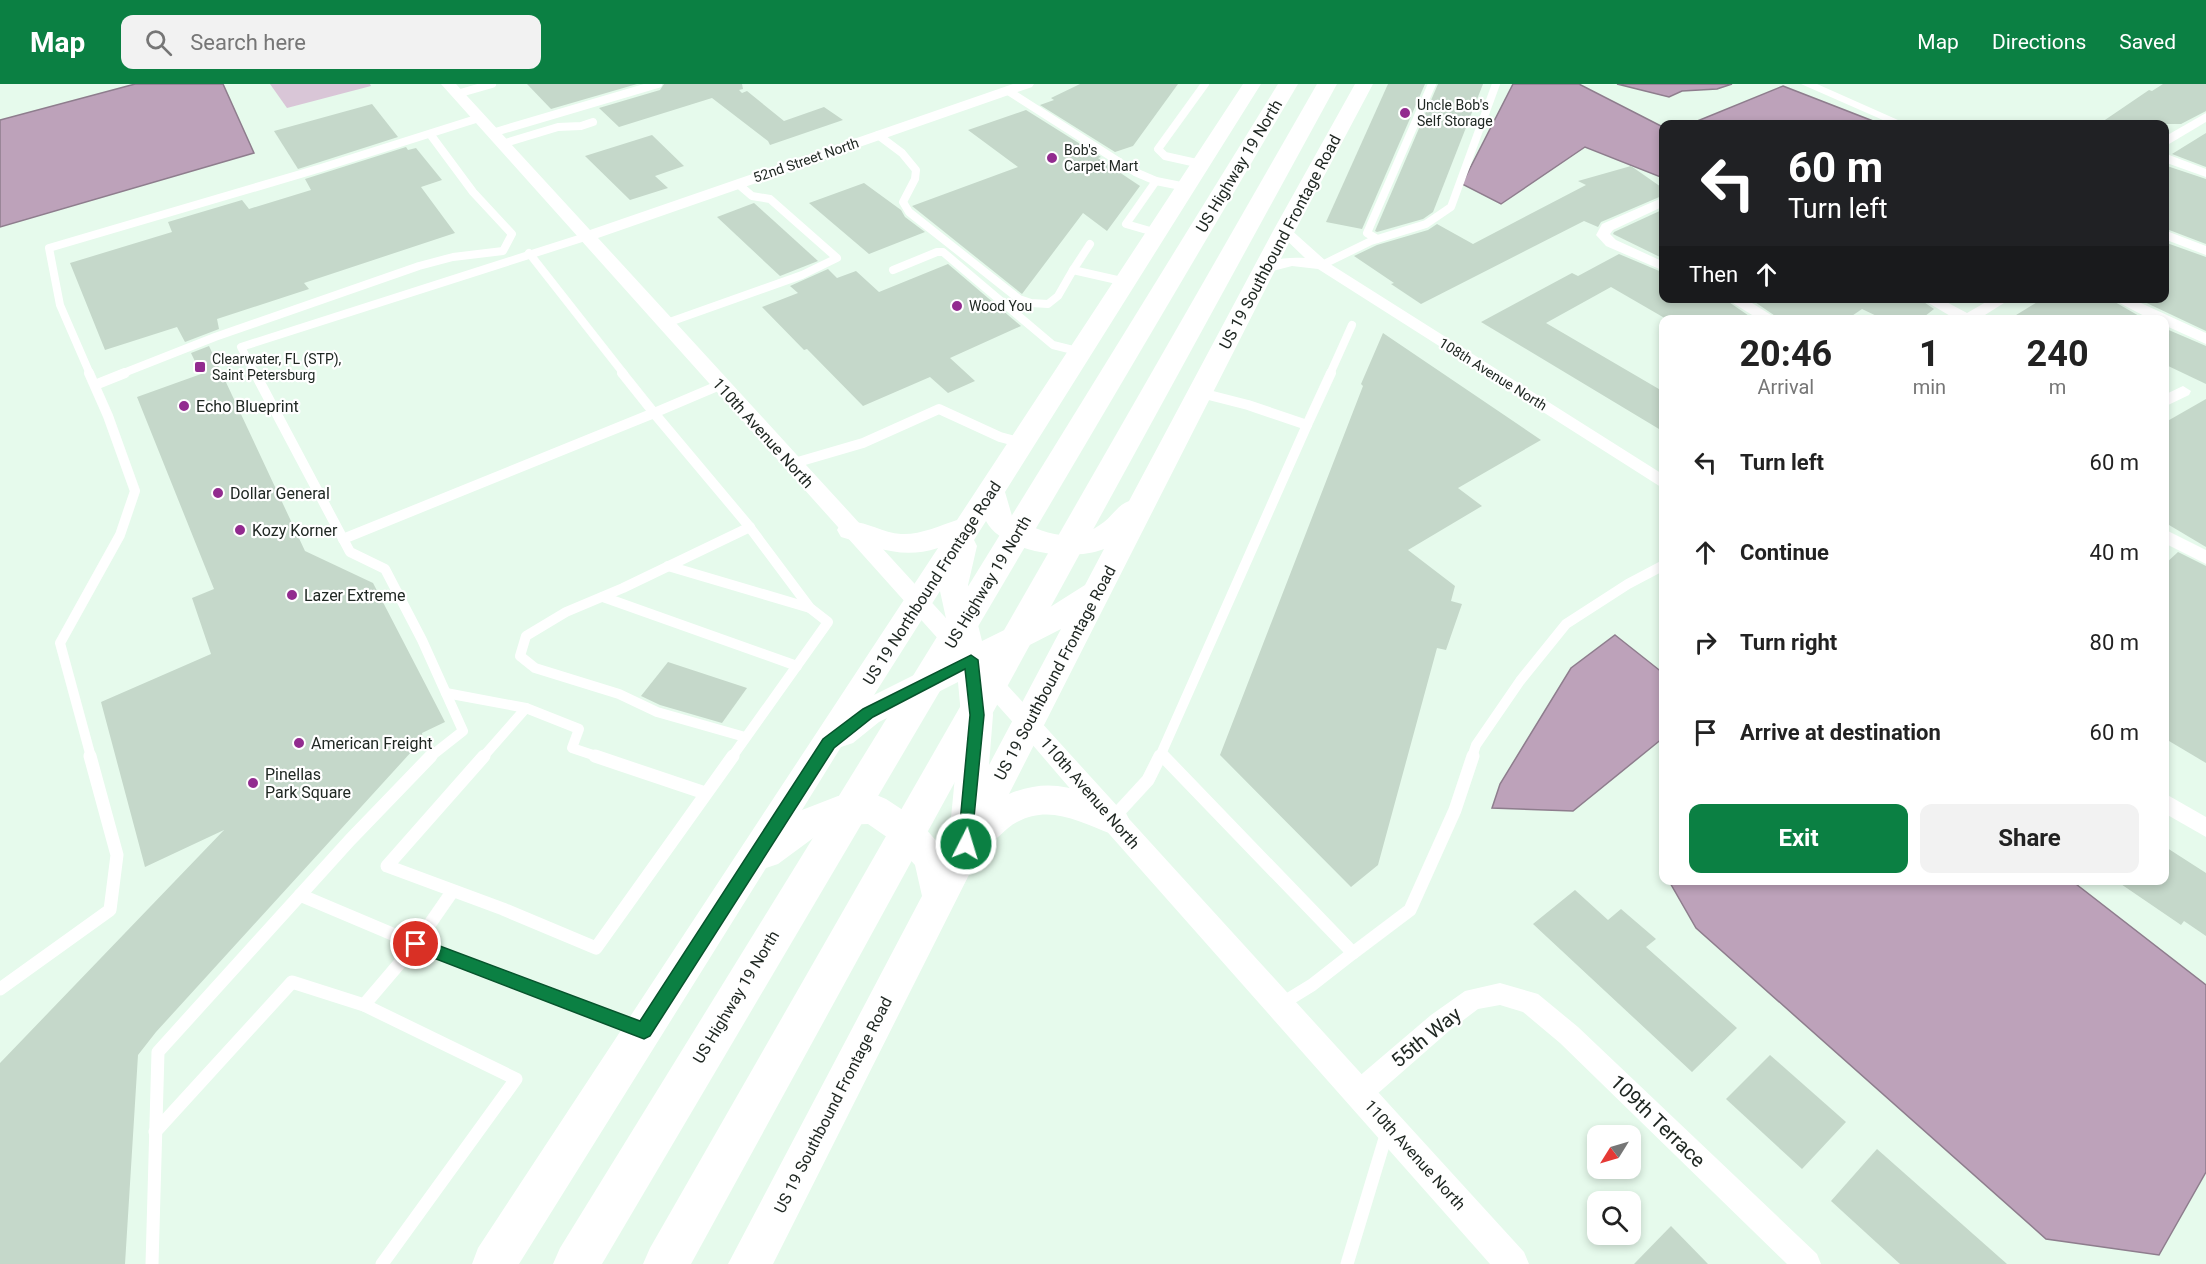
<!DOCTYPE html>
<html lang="en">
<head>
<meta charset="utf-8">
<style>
  body { margin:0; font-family:Roboto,sans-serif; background:#f2f2f2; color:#222; height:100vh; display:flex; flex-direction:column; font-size:22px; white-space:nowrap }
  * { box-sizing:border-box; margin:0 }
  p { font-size:20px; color:#767676 }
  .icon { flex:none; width:33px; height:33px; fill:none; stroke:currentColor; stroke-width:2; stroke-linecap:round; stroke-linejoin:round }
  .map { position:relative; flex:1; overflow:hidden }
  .sheet { position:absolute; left:1659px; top:231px; width:510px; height:570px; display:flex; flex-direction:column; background:#fff; border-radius:12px; box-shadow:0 3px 9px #0003 }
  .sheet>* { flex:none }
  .guide { position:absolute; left:1659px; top:36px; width:510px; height:183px; border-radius:12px; box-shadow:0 3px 9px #0003; background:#202124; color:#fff; overflow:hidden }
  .needle { width:39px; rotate:233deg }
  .controls { position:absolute; left:1587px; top:1041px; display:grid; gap:12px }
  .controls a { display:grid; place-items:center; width:54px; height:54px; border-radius:12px; background:#fff; box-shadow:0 3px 9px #0003; font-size:30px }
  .pin { position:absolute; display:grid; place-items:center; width:51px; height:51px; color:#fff; margin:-26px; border:3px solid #fff; border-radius:50%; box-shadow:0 2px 6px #0007 }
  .me { position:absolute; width:66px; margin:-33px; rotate:5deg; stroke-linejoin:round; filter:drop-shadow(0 0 4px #0008) }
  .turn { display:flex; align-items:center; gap:21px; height:126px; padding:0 30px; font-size:27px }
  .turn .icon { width:78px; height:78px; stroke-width:2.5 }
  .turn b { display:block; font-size:42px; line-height:51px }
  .then { display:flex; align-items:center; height:57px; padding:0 30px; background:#0003; gap:12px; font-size:22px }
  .eta { display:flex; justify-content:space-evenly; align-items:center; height:102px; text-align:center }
  .eta b { font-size:36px; font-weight:700; line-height:42px }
  .button { display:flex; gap:12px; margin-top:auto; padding:12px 30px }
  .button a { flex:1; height:69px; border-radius:12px; background:#0b8043; color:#fff; font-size:24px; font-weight:700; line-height:69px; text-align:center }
  .button a+a { background:#f2f2f2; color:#222 }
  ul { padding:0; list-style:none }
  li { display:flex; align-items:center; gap:18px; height:90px; padding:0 30px }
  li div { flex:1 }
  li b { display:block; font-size:22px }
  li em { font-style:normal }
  header { display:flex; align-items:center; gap:36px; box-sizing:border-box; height:84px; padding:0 30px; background:#0b8043; color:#fff }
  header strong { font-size:28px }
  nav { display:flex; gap:33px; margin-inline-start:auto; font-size:21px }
  .search { width:420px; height:54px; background:#f2f2f2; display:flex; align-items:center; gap:15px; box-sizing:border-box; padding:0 21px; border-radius:12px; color:#767676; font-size:22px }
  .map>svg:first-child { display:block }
  .green { fill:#d9c6d7 }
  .water { fill:#bda2ba; stroke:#8e7d8d; stroke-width:1.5 }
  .building { fill:#c5d8ca }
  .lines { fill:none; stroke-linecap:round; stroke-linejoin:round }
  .service-far2 { stroke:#fff; stroke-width:8 }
  .service-far1 { stroke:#fff; stroke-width:10 }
  .service { stroke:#fff; stroke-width:13 }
  .minor { fill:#fff; fill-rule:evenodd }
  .tertiary { fill:#fff; fill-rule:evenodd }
  .primary { fill:#fff; fill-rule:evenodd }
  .motorway { fill:#fff; fill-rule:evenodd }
  .route { fill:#0b8043; stroke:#07532c; stroke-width:1.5 }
  .poi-dot { fill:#922b8f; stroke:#fff; stroke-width:2 }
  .labels { text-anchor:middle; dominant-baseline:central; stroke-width:4.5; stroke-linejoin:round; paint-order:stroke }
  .far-poi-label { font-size:14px; fill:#202823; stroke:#fff; text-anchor:start }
  .far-street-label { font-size:14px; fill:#202823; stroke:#fff }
  .street-label { font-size:16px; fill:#202823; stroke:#fff }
  .poi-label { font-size:16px; fill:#202823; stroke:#fff; text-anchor:start }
  .near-street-label { font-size:20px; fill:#202823; stroke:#fff }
</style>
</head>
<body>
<header>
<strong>Map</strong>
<div class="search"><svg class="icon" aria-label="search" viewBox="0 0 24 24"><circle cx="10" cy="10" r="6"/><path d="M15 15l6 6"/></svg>Search here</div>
<nav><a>Map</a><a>Directions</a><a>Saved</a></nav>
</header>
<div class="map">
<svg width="2206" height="1180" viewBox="0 0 2206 1180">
  <rect width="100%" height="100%" fill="#e6faec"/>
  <path class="green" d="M270 0H370L371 2 287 24Z"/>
  <g class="water">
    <path d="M135 0H223L254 69 0 143V36Z"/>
    <path d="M1513 0H1579L1663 43V94L1585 63 1501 120 1462 100Z"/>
    <path d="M1617 0H1732L1717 5 1682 7 1669 13Z"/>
    <path d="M1783 2 1873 37 1868 40H1690Z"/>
    <path d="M1615 551 1663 589V654L1573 727 1492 724 1500 700 1571 584Z"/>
    <path d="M1669 797H2072L2206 901V1088L2159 1171 2046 1155 1696 844Z"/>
  </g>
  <g class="building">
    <path d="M527 0H637L551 25Z"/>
    <path d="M664 0H742L743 5 739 6 742 9 747 7 784 37 824 23 843 36 770 61 768 57 712 14 619 43 599 24 660 6Z"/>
    <path d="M1080 0H1178L1133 62 1115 68 1040 21 1054 16 1051 14Z"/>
    <path d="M1388 0H1425L1362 145 1326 138Z"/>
    <path d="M1438 0H1483L1433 128 1423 135 1377 148 1375 147Z"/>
    <path d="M2163 0H2206V27L2181 40H2099L2149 6 2152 7Z"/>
    <path d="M372 20 398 53 298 85 274 47Z"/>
    <path d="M1026 26 1101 73 1098 74 1140 102 1107 147 1083 129 1022 210 912 122 1018 83 968 46Z"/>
    <path d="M2206 49V83L2172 70Z"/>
    <path d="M652 51 684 82 655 92 668 104 630 116 585 72Z"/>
    <path d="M406 63 408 66 416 64 442 96 421 103 455 149 304 199 309 205 217 235 219 245 185 258 177 243 105 266 70 179 172 148 168 138 242 116 249 125 311 106 305 95Z"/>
    <path d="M2164 81 2206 95V160L2164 144Z"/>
    <path d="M1631 82 1664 105V111L1601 138 1598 143 1584 137 1421 220 1391 200 1394 199 1354 172 1377 161 1428 146 1437 140 1473 160 1586 101 1578 97Z"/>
    <path d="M864 99 901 126 905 133 925 148 869 170 809 119Z"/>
    <path d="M754 119 774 137 818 177 780 192 717 133Z"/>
    <path d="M1664 125V175L1613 150 1614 148Z"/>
    <path d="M2164 158 2206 173V247L2136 214H2164Z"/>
    <path d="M1619 170 1664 189V214H1723L1755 236H1668L1611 203 1546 239 1664 308V348L1481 238 1572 189 1578 192Z"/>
    <path d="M948 180 1021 242 950 274 975 297 948 309 930 293 863 322 807 265 804 266 762 223 798 209 790 202 828 185 837 194 856 187 879 208Z"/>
    <path d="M1749 214H1918L1934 225 1920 236H1885L1862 225 1846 236H1781Z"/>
    <path d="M2044 214H2108L2146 236H2008Z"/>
    <path d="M2164 244 2206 262V300L2164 280Z"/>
    <path d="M1383 249 1541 356 1458 404 1482 422 1408 466 1455 502 1451 517 1462 520 1446 566 1437 564 1378 781 1351 803 1220 671 1363 302 1361 300Z"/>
    <path d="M209 262 305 467 373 499 445 638 422 649 423 655 156 948 138 971 125 1180H0V979L224 746 145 783 101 618 211 570 192 514 214 505 137 313 201 290 191 269Z"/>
    <path d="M2206 315V463L2164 438V339Z"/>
    <path d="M2178 468 2206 482V679L2164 654V481Z"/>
    <path d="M668 578 747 604 722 639 660 621 641 612Z"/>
    <path d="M2164 762 2206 789V852L2184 837 2181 841 2115 796H2164Z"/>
    <path d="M1575 806 1608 836 1621 825 1656 855 1646 863 1737 944 1692 988 1533 840Z"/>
    <path d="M1770 971 1846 1038 1802 1085 1726 1015Z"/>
    <path d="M1877 1065 2007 1180H1900L1831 1117Z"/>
    <path d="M1671 1142 1708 1180H1634Z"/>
  </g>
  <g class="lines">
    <g class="service-far2">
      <path d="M1008 7 1135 88 1156 97 1186 103"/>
      <path d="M457 10 492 0"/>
      <path d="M492 49 658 0"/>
      <path d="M878 51 902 69 916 86 915 95 903 118 909 128 1019 215 1031 219 1048 220 1058 212 1073 186"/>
      <path d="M502 60 558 43 581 42 593 38"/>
      <path d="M1201 80 1165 72 1158 65 1205 0"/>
      <path d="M1156 97 1126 140 1157 149"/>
      <path d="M1377 155 1367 149 1432 0"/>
      <path d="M1090 160 1073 186 1126 198"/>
      <path d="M529 169 624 290"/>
      <path d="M1322 181 1371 157 1426 140 1451 123 1496 0"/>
      <path d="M893 186 937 168H943L1053 261 1081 268"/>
      <path d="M664 240 802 191 837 174 770 115 752 112 738 100"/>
      <path d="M90 290 60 221 49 164 321 84 479 34"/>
      <path d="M121 290 215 253 419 182 453 173 503 167 512 150 473 108 430 50"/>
      <path d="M255 290 241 263 585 153"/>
      <path d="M1330 290 1352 241"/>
    </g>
    <g class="service-far1">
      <path d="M89 289 108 332 135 407 120 451 60 559 91 673"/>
      <path d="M255 289 350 468 385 485 422 556 463 647 430 673"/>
      <path d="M622 289 654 329 720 301"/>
      <path d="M95 301 125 289"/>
      <path d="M1307 341 1331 289"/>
      <path d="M791 380 863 359 939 325 1000 353 1022 359"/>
      <path d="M343 455 654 329 748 441 810 524 828 538 732 673"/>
      <path d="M668 482 810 524"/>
      <path d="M603 513 797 582"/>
      <path d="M446 609 526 624 483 673"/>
      <path d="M526 624 579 645 572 664 599 673"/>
      <path d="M745 653 657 628 619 610 535 584 520 572 526 552 566 528 623 504 750 443"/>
      <path d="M1159 673 1161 670"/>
      <path d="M1164 673 1161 670 1307 341 1248 321 1201 309"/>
      <path d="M1472 673 1476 661 1520 597 1566 540 1628 500 1664 481"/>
    </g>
    <g class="service">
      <path d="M484 672 387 782 503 825 596 864 733 672"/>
      <path d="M595 672 705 709"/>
      <path d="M1163 672 1353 869 1312 901 1281 920"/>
      <path d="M1113 734 1148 696 1160 672"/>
      <path d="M300 811 416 860 452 808"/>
      <path d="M1353 869 1410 826 1455 726 1473 672"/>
      <path d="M0 905 110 826 117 771 90 672"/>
      <path d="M155 1048 292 898 364 921"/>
      <path d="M152 1180 158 968 350 756 431 672"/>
      <path d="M382 1180 516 995 364 921 416 860 638 944"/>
      <path d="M1347 1180 1387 1048"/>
    </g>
    <g class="minor">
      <path d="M1801 0H1817L1907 40H1892Z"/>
      <path d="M2206 29V38L2164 63V53Z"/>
      <path d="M2164 69 2206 85V93L2164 78Z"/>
      <path d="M1664 113V122L1613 146 1610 150 1616 156 1664 178V187L1606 162 1596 151 1602 140Z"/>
      <path d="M1284 143 1289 144 1327 178 1664 391V405L1318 185 1292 182 1265 189 1260 188 1258 185C1268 174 1291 173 1305 174L1277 147Z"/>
      <path d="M2164 146 2206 162V171L2164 155Z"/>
      <path d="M1725 214H1744L1779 236H1760Z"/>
      <path d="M1920 214H1939L1967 229 1993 214H2012L1977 236H1957Z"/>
      <path d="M2110 214H2130L2206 249V260L2164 241V236H2152Z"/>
      <path d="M2183 302 2191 307 2189 311 2164 323V311Z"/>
      <path d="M2164 445 2206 466V480L2164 459Z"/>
      <path d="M2164 709 2206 733V753L2164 729Z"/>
      <path d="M1500 899 1538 910 1578 943 1817 1170 1821 1180H1787L1560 959 1523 928 1500 921 1478 925 1449 947 1368 1018 1359 1021 1350 1018 1346 1009 1350 1000 1431 931 1465 907Z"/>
    </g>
    <path class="tertiary" d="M441 0H456L590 146 1013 0H1034L1032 3 598 154C908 491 1215 830 1524 1168L1529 1180H1490L1103 743 1019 645Z"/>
    <path class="primary" d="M1243 0H1261L1005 408 1012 432C1043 450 1073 462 1104 438 1113 431 1118 421 1129 417L1273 147 1355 0H1373L1295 147 1009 710C1054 691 1083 707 1124 725L1129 735 1124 745 1112 750C1080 738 1050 720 1017 738 1005 744 996 758 983 763L773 1180H728L922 812 915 781 894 758 868 740 840 741 816 752 778 780 766 784 519 1180H472L478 1164 938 464C901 476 877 463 841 453L837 446 841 439C862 433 880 449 901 450 920 451 939 442 957 436ZM986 437C1003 469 1072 478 1104 465L1085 501 1047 525 982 557 968 501 977 462 974 456ZM940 507 954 571 874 611ZM1061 545 989 681 993 631 987 583ZM958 598 961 631 950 744 953 751 945 767 918 736 886 715 874 710 838 712 802 726 841 663 853 659 879 638Z"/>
    <g class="motorway">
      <path d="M1278 0H1298L602 1180H553L560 1164Z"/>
      <path d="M1317 0H1337L691 1180H643L650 1164Z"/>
    </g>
  </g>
  <path class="route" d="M971 571 978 576 984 631 971 764 966 766 960 764 958 760 970 631 965 585 873 633 834 664 650 952 644 955 410 865 408 860 410 855 416 853 640 937 823 655 863 625Z"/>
  <g class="poi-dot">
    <circle cx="1405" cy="29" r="6"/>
    <circle cx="1052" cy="74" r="6"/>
    <circle cx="957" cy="222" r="6"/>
    <rect x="194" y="277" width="12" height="12" rx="3"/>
    <circle cx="184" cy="322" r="6"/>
    <circle cx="218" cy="409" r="6"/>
    <circle cx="240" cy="446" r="6"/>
    <circle cx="292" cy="511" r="6"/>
    <circle cx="299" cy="659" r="6"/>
    <circle cx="253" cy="699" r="6"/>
  </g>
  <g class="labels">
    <g class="far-poi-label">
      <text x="1417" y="21">Uncle Bob's<tspan x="1417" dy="16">Self Storage</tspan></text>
      <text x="1064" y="66">Bob's<tspan x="1064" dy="16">Carpet Mart</tspan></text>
      <text x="969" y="222">Wood You</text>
      <text x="212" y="275">Clearwater, FL (STP),<tspan x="212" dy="16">Saint Petersburg</tspan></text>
    </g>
    <g class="far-street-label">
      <text transform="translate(806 76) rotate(-19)">52nd Street North</text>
      <text transform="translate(1493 290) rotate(32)">108th Avenue North</text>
    </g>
    <g class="street-label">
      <text transform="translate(1239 82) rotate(-59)">US Highway 19 North</text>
      <text transform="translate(1280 158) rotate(-62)">US 19 Southbound Frontage Road</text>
      <text transform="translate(763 349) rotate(48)">110th Avenue North</text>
      <text transform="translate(988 498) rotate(-59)">US Highway 19 North</text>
      <text transform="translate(932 499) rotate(-57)">US 19 Northbound Frontage Road</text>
      <text transform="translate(1055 589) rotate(-62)">US 19 Southbound Frontage Road</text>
      <text transform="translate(1090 709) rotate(49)">110th Avenue North</text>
      <text transform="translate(736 913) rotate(-59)">US Highway 19 North</text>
      <text transform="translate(833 1021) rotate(-63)">US 19 Southbound Frontage Road</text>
      <text transform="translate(1415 1071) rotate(48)">110th Avenue North</text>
    </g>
    <g class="poi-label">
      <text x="196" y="322">Echo Blueprint</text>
      <text x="230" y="409">Dollar General</text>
      <text x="252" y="446">Kozy Korner</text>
      <text x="304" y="511">Lazer Extreme</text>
      <text x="311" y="659">American Freight</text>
      <text x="265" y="690">Pinellas<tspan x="265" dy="18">Park Square</tspan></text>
    </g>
    <g class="near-street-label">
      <text transform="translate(1426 953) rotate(-39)">55th Way</text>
      <text transform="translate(1658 1037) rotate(44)">109th Terrace</text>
    </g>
  </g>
</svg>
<div class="controls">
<a><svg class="needle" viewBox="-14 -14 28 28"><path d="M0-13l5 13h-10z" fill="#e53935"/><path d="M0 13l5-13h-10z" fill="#767676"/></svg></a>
<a><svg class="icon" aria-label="search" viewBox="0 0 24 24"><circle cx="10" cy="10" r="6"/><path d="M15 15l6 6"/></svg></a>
</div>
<div class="pin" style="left:416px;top:860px;background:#d93025"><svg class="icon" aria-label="arrive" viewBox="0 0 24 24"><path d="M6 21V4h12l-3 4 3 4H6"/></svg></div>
<svg class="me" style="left:966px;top:760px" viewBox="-20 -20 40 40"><circle r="17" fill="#0b8043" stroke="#fff" stroke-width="3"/><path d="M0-11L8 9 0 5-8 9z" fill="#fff"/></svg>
<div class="guide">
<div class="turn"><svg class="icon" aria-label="left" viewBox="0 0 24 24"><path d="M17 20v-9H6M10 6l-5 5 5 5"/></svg><div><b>60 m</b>Turn left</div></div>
<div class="then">Then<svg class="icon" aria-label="ahead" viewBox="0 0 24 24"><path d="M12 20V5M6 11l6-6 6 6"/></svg></div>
</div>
<section class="sheet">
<div class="eta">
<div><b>20:46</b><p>Arrival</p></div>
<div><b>1</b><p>min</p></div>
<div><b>240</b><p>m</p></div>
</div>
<ul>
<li><svg class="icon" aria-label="left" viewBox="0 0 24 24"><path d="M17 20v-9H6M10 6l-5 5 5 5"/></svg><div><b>Turn left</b></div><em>60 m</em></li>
<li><svg class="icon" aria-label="ahead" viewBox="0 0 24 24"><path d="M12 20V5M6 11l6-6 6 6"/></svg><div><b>Continue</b></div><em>40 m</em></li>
<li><svg class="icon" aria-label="right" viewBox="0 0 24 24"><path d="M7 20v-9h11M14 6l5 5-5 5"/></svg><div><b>Turn right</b></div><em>80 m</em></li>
<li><svg class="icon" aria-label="arrive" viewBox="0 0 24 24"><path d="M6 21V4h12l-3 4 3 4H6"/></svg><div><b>Arrive at destination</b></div><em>60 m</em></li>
</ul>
<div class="button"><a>Exit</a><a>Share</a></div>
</section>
</div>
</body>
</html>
